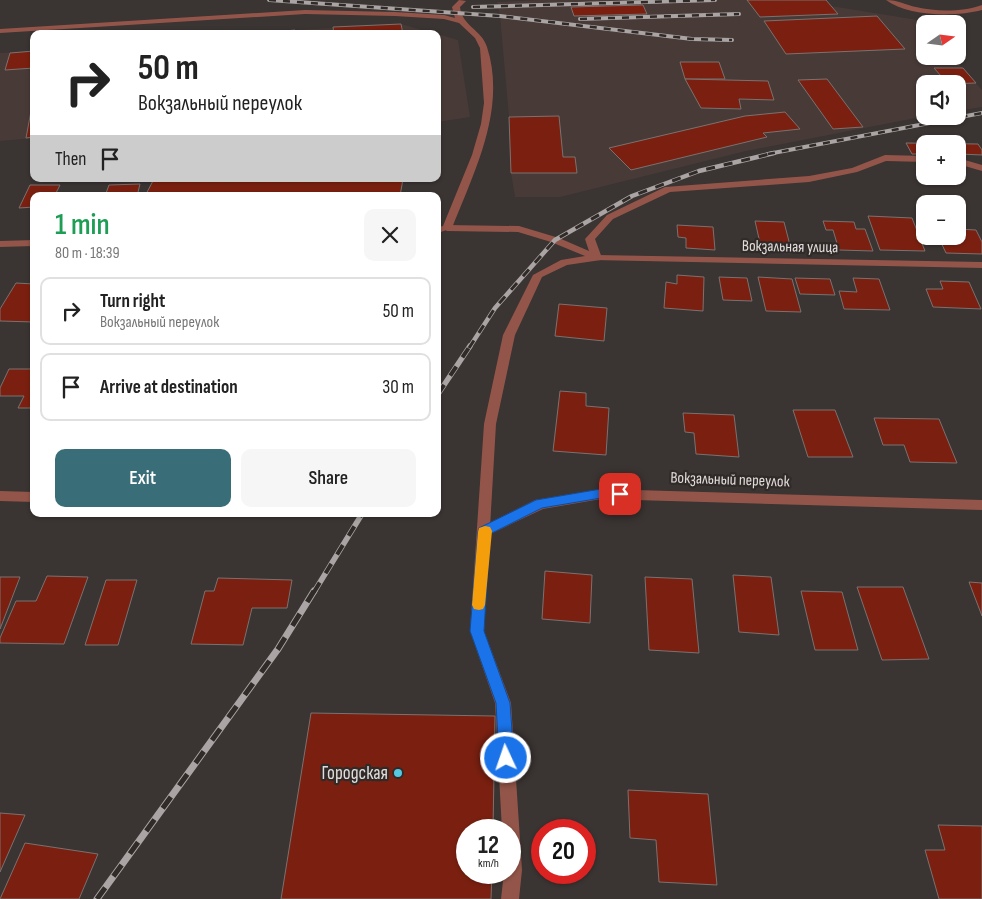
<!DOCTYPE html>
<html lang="en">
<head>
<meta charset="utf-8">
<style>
  body { margin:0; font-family:"Sofia Sans Condensed",sans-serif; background:#f6f6f6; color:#222; height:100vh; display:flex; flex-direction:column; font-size:19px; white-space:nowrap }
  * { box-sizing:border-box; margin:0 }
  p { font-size:16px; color:#767676 }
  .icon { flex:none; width:28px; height:28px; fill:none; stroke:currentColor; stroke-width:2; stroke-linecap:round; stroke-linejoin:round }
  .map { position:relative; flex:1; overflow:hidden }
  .drawer { position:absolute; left:30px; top:192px; width:411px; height:325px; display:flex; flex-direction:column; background:#fff; border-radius:10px; box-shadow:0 1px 4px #0004 }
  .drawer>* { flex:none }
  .guide { position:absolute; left:30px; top:30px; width:411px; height:152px; border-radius:10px; box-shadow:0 1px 4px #0004; background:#fff; color:#222; overflow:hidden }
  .needle { width:32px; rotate:76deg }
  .controls { position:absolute; left:916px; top:15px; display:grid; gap:10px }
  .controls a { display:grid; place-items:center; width:50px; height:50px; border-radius:10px; background:#fff; box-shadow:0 1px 4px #0004; font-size:25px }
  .speed { position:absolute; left:456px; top:819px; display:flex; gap:10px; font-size:25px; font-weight:700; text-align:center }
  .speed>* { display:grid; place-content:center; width:65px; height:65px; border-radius:50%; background:#fff; box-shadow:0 1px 4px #0004; line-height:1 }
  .speed small { font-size:12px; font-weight:400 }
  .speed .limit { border:8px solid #d22; background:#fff; color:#111 }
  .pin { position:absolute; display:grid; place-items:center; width:42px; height:42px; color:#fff; margin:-21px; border-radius:10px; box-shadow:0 2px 8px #0006 }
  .me { position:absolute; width:55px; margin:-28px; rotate:357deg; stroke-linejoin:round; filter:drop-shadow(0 0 4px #0008) }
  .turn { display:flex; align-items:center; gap:18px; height:105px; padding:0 25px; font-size:22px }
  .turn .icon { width:65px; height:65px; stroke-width:2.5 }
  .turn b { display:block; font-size:35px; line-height:42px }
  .then { display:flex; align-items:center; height:48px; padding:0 25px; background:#0003; gap:10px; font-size:19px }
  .round { display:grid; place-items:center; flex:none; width:52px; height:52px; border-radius:10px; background:#f6f6f6 }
  .summary { display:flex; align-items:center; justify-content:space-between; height:85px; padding:0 25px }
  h1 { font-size:30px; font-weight:600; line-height:38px; color:#1e9e55 }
  .primary-button { display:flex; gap:10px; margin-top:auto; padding:10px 25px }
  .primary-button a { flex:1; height:58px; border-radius:10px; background:#396d77; color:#fff; font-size:20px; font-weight:600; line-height:58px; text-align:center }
  .primary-button a+a { background:#f6f6f6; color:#222 }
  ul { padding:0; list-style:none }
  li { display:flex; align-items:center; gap:15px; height:68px; margin:0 10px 8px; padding:0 15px; border:2px solid #e0e0e0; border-radius:10px }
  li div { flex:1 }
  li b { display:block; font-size:19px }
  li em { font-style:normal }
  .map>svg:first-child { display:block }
  .built { fill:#483a37 }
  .building { fill:#7b2010; stroke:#797270 }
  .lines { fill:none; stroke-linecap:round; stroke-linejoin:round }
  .service { fill:#935549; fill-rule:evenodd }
  .minor { fill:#935549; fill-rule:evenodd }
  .rail-far3-casing { stroke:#aaa5a4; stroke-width:4 }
  .rail-far2-casing { stroke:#aaa5a4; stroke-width:4.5 }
  .rail-far1-casing { stroke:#aaa5a4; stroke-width:5.5 }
  .rail-casing { stroke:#aaa5a4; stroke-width:7 }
  .rail-far3 { stroke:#302a28; stroke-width:2.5; stroke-dasharray:7; stroke-linecap:butt }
  .rail-far2 { stroke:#302a28; stroke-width:3; stroke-dasharray:9; stroke-linecap:butt }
  .rail-far1 { stroke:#302a28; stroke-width:4; stroke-dasharray:11; stroke-linecap:butt }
  .rail { stroke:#302a28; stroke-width:5; stroke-dasharray:14; stroke-linecap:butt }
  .route { fill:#1a73e8; stroke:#114b97 }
  .slow { fill:#f59e0b }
  .poi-dot { fill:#56c9e0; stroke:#302a28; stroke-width:2 }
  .labels { text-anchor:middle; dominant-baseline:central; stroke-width:4.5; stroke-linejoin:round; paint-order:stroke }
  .street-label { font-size:16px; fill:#e1dddc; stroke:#302a28 }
  .near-poi-label { font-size:19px; fill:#e1dddc; stroke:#302a28; text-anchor:end }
</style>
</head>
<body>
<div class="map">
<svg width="982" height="899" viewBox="0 0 982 899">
  <rect width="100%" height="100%" fill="#3a3432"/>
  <g class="built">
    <path d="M540 0H826L831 6 918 20 925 27V56H952L982 90V107L958 111V84H925L926 116 746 151 560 197H515L511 173 509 117 500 16 497 2Z"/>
    <path d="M401 24 436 34H252L295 30Z"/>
    <path d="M438 34 458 40 470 117 438 122Z"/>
    <path d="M34 51V138L0 141V53Z"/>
  </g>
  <g class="building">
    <path d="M747 0H826L838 14 760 17Z"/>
    <path d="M643 5 647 14 574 16 571 7Z"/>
    <path d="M877 16 905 49 786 54 764 21Z"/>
    <path d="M401 24 403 34H334L333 27Z"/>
    <path d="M295 30 296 34H252Z"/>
    <path d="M34 51V68L5 70 10 53Z"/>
    <path d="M680 62H719L725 79H685Z"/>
    <path d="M934 68H963L976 83 948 84Z"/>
    <path d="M685 79 768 81 774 100 739 99 741 109 701 108Z"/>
    <path d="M827 79 863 127 833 129 798 80Z"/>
    <path d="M34 95V137L26 138Z"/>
    <path d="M785 112 800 129 763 133 767 137 631 170 609 148 745 116Z"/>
    <path d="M559 116 563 157H575L577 173H511L509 117Z"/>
    <path d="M906 143 978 144 982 150V155L958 154V144H925V154H912Z"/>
    <path d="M154 179H403L400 196H145Z"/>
    <path d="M140 184 137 196H105L109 185Z"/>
    <path d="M30 185H60L56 193H63L61 196H34V207L19 208Z"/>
    <path d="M868 216 912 218 925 251 880 250Z"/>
    <path d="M755 221 784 222 792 253 762 252Z"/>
    <path d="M823 221 854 222 856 229H865L873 251 839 250 833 230H826Z"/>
    <path d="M677 225 713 227 715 250 686 248V238L678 237Z"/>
    <path d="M958 229 976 230 982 242V254L946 253 938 236H958Z"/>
    <path d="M677 275 704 277 703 311 664 308 666 282 677 284Z"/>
    <path d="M719 277 747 278 752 301 723 300Z"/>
    <path d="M758 277 792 279 801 312 766 311Z"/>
    <path d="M795 278 830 279 835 295 800 294Z"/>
    <path d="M853 278 879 279 890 310 844 309 839 291 857 292Z"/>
    <path d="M940 281 969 282 981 309 933 307 926 289H943Z"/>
    <path d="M16 283 34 284V322L0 321V309Z"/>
    <path d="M559 304 607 308 604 341 555 336Z"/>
    <path d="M9 369H34V408H18L24 396H0V388Z"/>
    <path d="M560 391 586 393V406L609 408 606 455 553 451Z"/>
    <path d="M793 410H835L853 457H808Z"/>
    <path d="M683 413 734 415 739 457 696 454 694 433 685 432Z"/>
    <path d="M874 418 939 419 957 463 910 462 904 445H883Z"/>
    <path d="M545 571 592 575 590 623 542 619Z"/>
    <path d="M733 575 771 577 779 635 739 632Z"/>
    <path d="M47 576 88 577 64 644 0 643V638L16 601H36Z"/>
    <path d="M0 577H20L0 629Z"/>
    <path d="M645 577 692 579 699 653 649 650Z"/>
    <path d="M218 578 292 580 287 608H252L243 645 191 644 205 591H214Z"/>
    <path d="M106 580H137L118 645H85Z"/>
    <path d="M969 582 982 583V616Z"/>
    <path d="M857 587H903L929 659 882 660Z"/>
    <path d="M801 591 842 592 858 650H815Z"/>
    <path d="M311 713 495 716 493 830H468V872H492L491 899H281Z"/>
    <path d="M628 790 708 794 717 885 659 882 656 840 630 838Z"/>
    <path d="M0 813 25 815 0 872Z"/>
    <path d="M938 825 982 826V899H939L925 850H945Z"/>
    <path d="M25 843 98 854 79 899H0Z"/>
  </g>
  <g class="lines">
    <g class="service">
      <path d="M886 0C898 0 906 5 916 7 936 12 963 12 982 5V10C956 17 908 17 886 0Z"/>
      <path d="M885 155 925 156V162L886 161 857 172 809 182 670 192 613 219 595 239 602 258 601 260 567 265 542 277 515 335 496 424 484 631 511 703 522 870 519 899H501L504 872H510V830H502L495 703 470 631 484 424 503 335 533 275 561 260 585 256 551 242 518 232 447 231 442 228 447 225 519 226 559 238 589 251 585 239 607 215 665 187 809 176 852 168Z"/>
      <path d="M958 158 982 165V171L958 164Z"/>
    </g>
    <g class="minor">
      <path d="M459 0 466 1 460 7C462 26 482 30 487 47 507 109 474 172 452 228L438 233V227L443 226 472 155 481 124 484 103 480 48 475 38 459 23 444 19 395 16 305 14 0 33V29L305 10 395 12 444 15 455 18 452 7Z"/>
      <path d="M34 240V246L0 247V241Z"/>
      <path d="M597 255 982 262V268L593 260V256Z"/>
      <path d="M601 489 982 500V510L601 499 543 509 484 537 479 536 477 532 479 528 535 500Z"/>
      <path d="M0 491 34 492V502L0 501Z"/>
    </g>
    <g class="rail-far3-casing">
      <g id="rail-far3">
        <path d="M269 0 500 16 692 39 732 40"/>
        <path d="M473 7 715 0"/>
        <path d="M580 19 739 14"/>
        <path d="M768 154 982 113"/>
      </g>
    </g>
    <g class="rail-far2-casing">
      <path id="rail-far2" d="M469 348 495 308 555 240 632 196 699 171 774 153"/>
    </g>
    <g class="rail-far1-casing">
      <g id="rail-far1">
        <path d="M438 394 470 346"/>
        <path d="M314 592 362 514"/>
      </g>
    </g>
    <g class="rail-casing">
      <path id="rail" d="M97 899 278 649 314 591"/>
    </g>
    <use href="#rail-far3" class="rail-far3"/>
    <use href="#rail-far2" class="rail-far2"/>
    <use href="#rail-far1" class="rail-far1"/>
    <use href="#rail" class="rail"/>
  </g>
  <path class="route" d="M601 489 620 490 626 494 620 499 601 498 542 508 490 534 484 631 510 703 514 758 512 763 506 765 501 763 499 758 496 703 470 631 478 532 479 528 536 500Z"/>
  <path class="slow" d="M485 526 490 527 492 531 485 605 483 609 479 610 474 609 472 605 478 532 479 528Z"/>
  <circle class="poi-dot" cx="398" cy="773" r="5"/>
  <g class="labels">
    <g class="street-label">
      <text transform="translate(790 247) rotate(1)">Вокзальная улица</text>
      <text transform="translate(730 480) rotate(2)">Вокзальный переулок</text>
    </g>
    <g class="near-poi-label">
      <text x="388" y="773">Городская</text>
    </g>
  </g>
</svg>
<div class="controls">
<a><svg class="needle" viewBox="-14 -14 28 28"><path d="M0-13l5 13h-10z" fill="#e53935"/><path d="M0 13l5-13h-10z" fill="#767676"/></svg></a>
<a><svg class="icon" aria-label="sound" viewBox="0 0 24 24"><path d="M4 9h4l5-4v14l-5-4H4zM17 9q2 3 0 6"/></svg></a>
<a>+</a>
<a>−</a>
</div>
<div class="speed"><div>12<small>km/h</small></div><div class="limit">20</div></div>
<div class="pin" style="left:620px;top:494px;background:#d93025"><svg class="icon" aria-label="arrive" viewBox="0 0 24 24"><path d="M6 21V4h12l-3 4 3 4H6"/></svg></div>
<svg class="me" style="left:506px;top:758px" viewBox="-20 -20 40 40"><circle r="17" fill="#1a73e8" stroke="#fff" stroke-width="3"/><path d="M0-11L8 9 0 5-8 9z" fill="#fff"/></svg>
<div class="guide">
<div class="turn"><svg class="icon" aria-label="right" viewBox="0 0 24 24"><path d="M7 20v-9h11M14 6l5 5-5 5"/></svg><div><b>50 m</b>Вокзальный переулок</div></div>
<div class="then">Then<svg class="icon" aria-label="arrive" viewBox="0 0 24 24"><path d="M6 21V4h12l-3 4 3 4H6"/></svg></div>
</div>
<section class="drawer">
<div class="summary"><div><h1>1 min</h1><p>80 m · 18:39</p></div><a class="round"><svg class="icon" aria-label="close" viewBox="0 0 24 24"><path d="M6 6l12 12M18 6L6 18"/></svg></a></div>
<ul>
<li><svg class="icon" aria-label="right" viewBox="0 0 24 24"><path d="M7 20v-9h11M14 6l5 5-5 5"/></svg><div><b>Turn right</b><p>Вокзальный переулок</p></div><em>50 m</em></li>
<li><svg class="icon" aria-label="arrive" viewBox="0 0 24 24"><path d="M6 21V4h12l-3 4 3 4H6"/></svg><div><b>Arrive at destination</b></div><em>30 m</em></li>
</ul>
<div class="primary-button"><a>Exit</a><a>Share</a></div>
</section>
</div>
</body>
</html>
